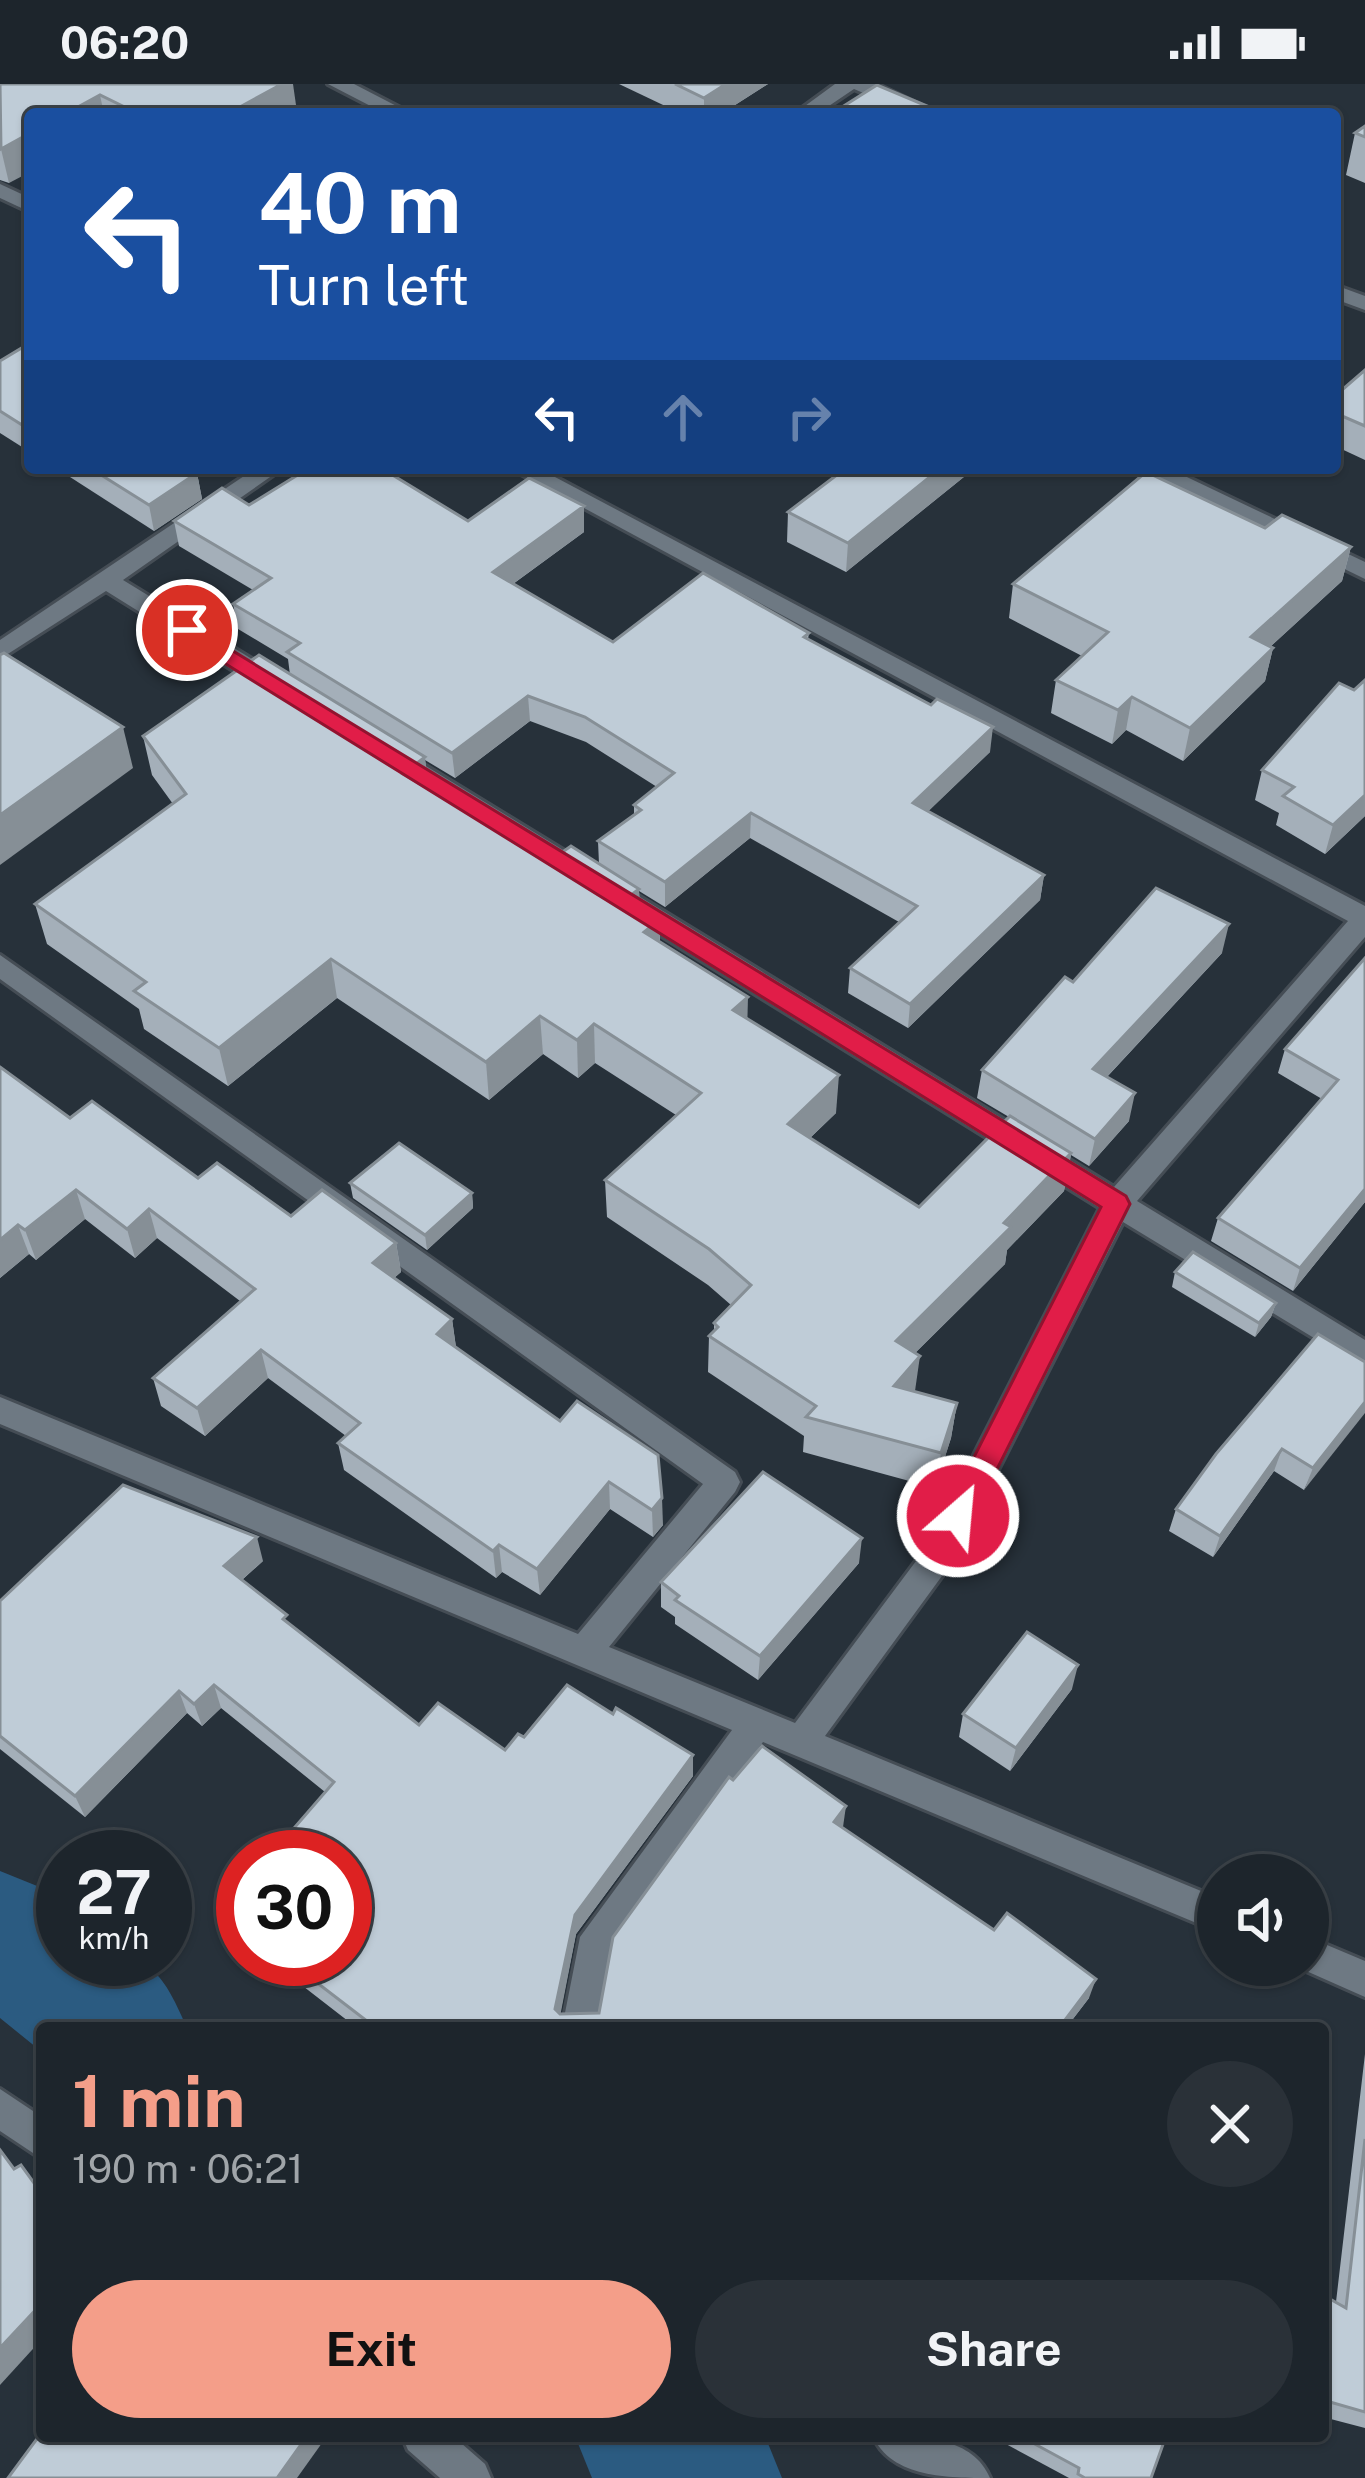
<!DOCTYPE html>
<html lang="en">
<head>
<meta charset="utf-8">
<style>
  body { margin:0; font-family:"Public Sans",sans-serif; background:#2a3138; color:#f1f3f6; height:100vh; display:flex; flex-direction:column; font-size:45px; white-space:nowrap }
  * { box-sizing:border-box; margin:0 }
  p { font-size:39px; color:#a0a5a9 }
  .icon { flex:none; width:66px; height:66px; fill:none; stroke:currentColor; stroke-width:2; stroke-linecap:round; stroke-linejoin:round }
  .map { position:relative; flex:1; overflow:hidden }
  .side { position:absolute; left:36px; top:1938px; width:1293px; height:420px; display:flex; flex-direction:column; background:#1d252c; border-radius:12px; box-shadow:0 3px 9px #0004,0 0 0 3px #3b4248 }
  .side>* { flex:none }
  .top-card { position:absolute; left:24px; top:24px; width:1317px; height:366px; border-radius:12px; box-shadow:0 3px 9px #0004,0 0 0 3px #3b4248; background:#1a4fa0; color:#fff; overflow:hidden }
  .buttons { position:absolute; left:1197px; top:1770px; display:grid; gap:24px }
  .buttons a { display:grid; place-items:center; width:132px; height:132px; border-radius:50%; background:#1d252c; box-shadow:0 3px 9px #0004,0 0 0 3px #3b4248; font-size:60px }
  .speed { position:absolute; left:36px; top:1746px; display:flex; gap:24px; font-size:60px; font-weight:700; text-align:center }
  .speed>* { display:grid; place-content:center; width:156px; height:156px; border-radius:50%; background:#1d252c; box-shadow:0 3px 9px #0004,0 0 0 3px #3b4248; line-height:1 }
  .speed small { font-size:30px; font-weight:400 }
  .speed .limit { border:18px solid #d22; background:#fff; color:#111 }
  .pin { position:absolute; display:grid; place-items:center; width:102px; height:102px; color:#fff; margin:-51px; border:6px solid #fff; border-radius:50%; box-shadow:0 3px 12px #0007 }
  .me { position:absolute; width:132px; margin:-66px; rotate:27deg; stroke-linejoin:round; filter:drop-shadow(0 0 9px #0008) }
  .turn { display:flex; align-items:center; gap:42px; height:252px; padding:0 36px; font-size:54px }
  .turn .icon { width:156px; height:156px; stroke-width:2.5 }
  .turn b { display:block; font-size:84px; line-height:102px }
  .lanes { display:flex; align-items:center; height:114px; padding:0 36px; background:#0003; justify-content:center; gap:60px; direction:ltr }
  .lanes .off { opacity:.35 }
  .round { display:grid; place-items:center; flex:none; width:126px; height:126px; border-radius:63px; background:#2a3138 }
  .headline { display:flex; align-items:center; justify-content:space-between; height:204px; padding:0 36px }
  h1 { font-size:72px; font-weight:700; line-height:90px; color:#f49e89 }
  .cta { display:flex; gap:24px; margin-top:auto; padding:24px 36px }
  .cta a { flex:1; height:138px; border-radius:72px; background:#f49e89; color:#111; font-size:48px; font-weight:700; line-height:138px; text-align:center }
  .cta a+a { background:#2a3138; color:#f1f3f6 }
  .status { display:flex; justify-content:space-between; align-items:center; height:84px; padding:0 60px; background:#1d252c; direction:ltr }
  .status svg { height:33px; fill:currentColor }
  .map>svg:first-child { display:block }
  .lines { fill:none; stroke-linecap:round; stroke-linejoin:round }
  .river { fill:#2b5b81; fill-rule:evenodd }
  .minor-casing { stroke:#454d55; stroke-width:6 }
  .minor { fill:#6e7983; fill-rule:evenodd }
  .wall { fill:#a4afb9; fill-rule:evenodd }
  .shaded-wall { fill:#868f96 }
  .building { fill:#bfccd7; stroke:#868f96; stroke-width:3 }
  .route { fill:#e11d48; stroke:#92132f; stroke-width:3 }
</style>
</head>
<body>
<div class="status"><b>06:20</b><svg viewBox="0 0 49 12"><path d="M0 12V9h3v3zM5 12V6h3v6zM10 12V3h3v9zM15 12V0h3v12zM26 1h20v11H26zM47 4h2v5h-2z"/></svg></div>
<div class="map">
<svg width="1365" height="2394" viewBox="0 0 1365 2394">
  <rect width="100%" height="100%" fill="#27313a"/>
  <g class="lines">
    <g class="river">
      <path d="M0 1787 47 1806 63 1818V1875C142 1875 154 1866 187 1944H42V1968L0 1934Z"/>
      <path d="M575 2352H765L782 2394H592Z"/>
    </g>
    <g class="minor-casing">
      <g id="minor">
        <path d="M328 0H354L412 30H386Z"/>
        <path d="M835 0H876L939 30H912L854 5 817 30H794Z"/>
        <path d="M0 100 30 114V128L0 114Z"/>
        <path d="M1335 201 1365 212V226L1335 215Z"/>
        <path d="M256 384H283L123 496 286 596 289 602 286 608H268L106 507 0 575V556Z"/>
        <path d="M510 384H538L1365 822V853L1137 1117 1365 1256V1285L1123 1138 950 1481 825 1652 1218 1814V1848L763 1658 610 1871 598 1944H562L580 1853 732 1646 0 1340V1313L578 1550 703 1400 0 895V871L735 1388 740 1398 735 1408 609 1563 795 1639 928 1461 1100 1124 385 680 381 674 385 668H403L1114 1103 1348 837Z"/>
        <path d="M1138 384H1168L1365 478V495Z"/>
        <path d="M1308 1853 1365 1877V1913L1295 1882 1308 1881Z"/>
        <path d="M0 2005 42 2033V2075L0 2047Z"/>
        <path d="M402 2352H453L485 2380 491 2394H440L408 2366Z"/>
        <path d="M873 2352C913 2352 972 2350 990 2394 950 2394 891 2394 873 2352Z"/>
      </g>
    </g>
    <use href="#minor" class="minor"/>
  </g>
  <g class="wall">
    <path d="M0 0 297 28 294 30H30L9 99 0 96Z"/>
    <path d="M619 0H768L721 30H682Z"/>
    <path d="M1365 42V99L1346 91 1355 49Z"/>
    <path d="M30 259V368L0 349V277Z"/>
    <path d="M1365 286V376L1335 362V312Z"/>
    <path d="M56 384H189L197 389 202 415 154 447Z"/>
    <path d="M846 384H975L846 488 787 458 788 428Z"/>
    <path d="M249 421 584 448 513 500 613 558 809 549 808 555 990 668 928 727 1044 791 1040 816 908 944 848 909 850 884 899 838 750 754 665 823 639 807 640 824 659 836 660 858 748 935 836 1029 810 1054 919 1123 1009 1033 977 1014 982 986 1073 898 1222 869 1107 993 1129 1037 1089 1082 1071 1071 1064 1107 1007 1166 1005 1180 915 1269V1308L957 1319 951 1354 935 1404 803 1368 804 1352 708 1288 709 1252 714 1248V1239L731 1221 708 1201 607 1133 605 1096 676 1031 595 979 578 994 543 970 489 1016 337 914 228 1002 144 945 139 925 47 860 35 820 173 720 152 691 143 652 290 591 288 575 238 545 233 520 253 506 179 462 174 437ZM530 637 586 658 657 703 634 721V731L598 757 599 780 551 776 429 705 425 676 455 694Z"/>
    <path d="M1265 444 1351 463 1342 497 1271 562 1273 564 1265 597 1183 677 1126 646 1112 660 1051 629 1056 596 1082 572 1009 534 1013 500Z"/>
    <path d="M1365 596V732L1325 770 1276 741 1279 729 1255 716 1262 686Z"/>
    <path d="M1365 874V1118L1293 1207 1211 1157 1218 1134 1322 1015 1278 989 1285 965Z"/>
    <path d="M0 983 70 1034 198 1094 291 1132 396 1159 401 1188 394 1194 452 1235 456 1263 560 1337 577 1317 663 1441 653 1453 610 1425 540 1511 502 1488 496 1494 344 1386 338 1359 346 1352 268 1294 205 1352 161 1322 153 1294 240 1217 157 1154 135 1174 85 1135 36 1176 29 1170 0 1194Z"/>
    <path d="M350 1099 472 1109 473 1124 427 1166 353 1114Z"/>
    <path d="M1175 1188 1276 1219 1271 1233 1255 1253 1172 1203Z"/>
    <path d="M1365 1278 1304 1406 1274 1387 1213 1473 1169 1447 1176 1425Z"/>
    <path d="M263 1477 242 1496 289 1540 419 1641 505 1666 524 1653 613 1630 693 1671V1692L576 1850 560 1930 599 1929 843 1744 1089 1914 1066 1944H357L268 1875H345L325 1708 221 1624 202 1642 187 1629 85 1733 0 1665V1517Z"/>
    <path d="M859 1479 758 1596 675 1540V1533L661 1523V1498Z"/>
    <path d="M1072 1605 1010 1687 959 1653 963 1630Z"/>
    <path d="M243 1802V1855L230 1846 222 1826Z"/>
    <path d="M1365 1970V2344L1323 2333V2211L1336 2218Z"/>
    <path d="M991 2352H1166L1151 2394H1069Z"/>
    <path d="M1269 2352H1286L1280 2358Z"/>
  </g>
  <g class="shaded-wall">
    <path d="M266 0H293L297 28 294 30H227Z"/>
    <path d="M726 0H768L721 30H704V14Z"/>
    <path d="M100 11 104 30H65Z"/>
    <path d="M30 49V88L9 99 1 65Z"/>
    <path d="M941 384H975L846 488 848 459Z"/>
    <path d="M197 389 202 415 154 447 149 421Z"/>
    <path d="M584 422V448L495 513 493 488Z"/>
    <path d="M1351 463 1342 497 1244 587 1251 553Z"/>
    <path d="M1273 564 1265 597 1183 677 1190 644Z"/>
    <path d="M528 612 530 637 455 694 452 669Z"/>
    <path d="M1132 613 1126 646 1112 660 1118 626Z"/>
    <path d="M123 643 133 684 0 781V731Z"/>
    <path d="M993 643 990 668 911 744 913 719Z"/>
    <path d="M425 673 429 713 403 690Z"/>
    <path d="M1365 711V732L1325 770 1333 741Z"/>
    <path d="M751 729 750 754 665 823V798Z"/>
    <path d="M1044 791 1040 816 908 944 910 920Z"/>
    <path d="M639 805 640 844 626 815Z"/>
    <path d="M659 836 660 875 644 848Z"/>
    <path d="M1229 840 1222 869 1088 1013 1093 985Z"/>
    <path d="M331 875 337 914 228 1002 219 964Z"/>
    <path d="M748 913 747 951 733 926Z"/>
    <path d="M540 932 543 970 489 1016 486 978Z"/>
    <path d="M594 940 595 979 578 994 577 956Z"/>
    <path d="M839 991 836 1029 786 1077 788 1040Z"/>
    <path d="M1135 1009 1129 1037 1089 1082 1095 1055Z"/>
    <path d="M1071 1069 1064 1107 1007 1166 1005 1180 891 1293 896 1257Z"/>
    <path d="M1365 1105V1118L1293 1207 1300 1184Z"/>
    <path d="M76 1106 85 1135 36 1176 25 1146Z"/>
    <path d="M472 1109 473 1124 427 1166 425 1151Z"/>
    <path d="M149 1125 157 1154 135 1174 127 1145Z"/>
    <path d="M18 1141 29 1170 0 1194V1156Z"/>
    <path d="M396 1159 401 1188 378 1208 373 1179Z"/>
    <path d="M1276 1219 1271 1233 1255 1253 1259 1239Z"/>
    <path d="M452 1235 456 1264 437 1250Z"/>
    <path d="M261 1266 268 1294 205 1352 197 1324Z"/>
    <path d="M920 1272 915 1307 894 1302Z"/>
    <path d="M1365 1318V1329L1304 1406 1313 1384Z"/>
    <path d="M957 1319 951 1354 935 1404 941 1369Z"/>
    <path d="M1282 1365 1274 1387 1213 1473 1220 1452Z"/>
    <path d="M609 1398 610 1425 540 1511 537 1485Z"/>
    <path d="M662 1414 663 1441 653 1453 652 1426Z"/>
    <path d="M257 1453 263 1477 231 1505 224 1482Z"/>
    <path d="M862 1454 859 1479 758 1596 760 1572Z"/>
    <path d="M499 1461 502 1488 496 1494 493 1467Z"/>
    <path d="M1078 1581 1072 1605 1010 1687 1016 1664Z"/>
    <path d="M214 1601 221 1624 202 1642 194 1620Z"/>
    <path d="M179 1607 187 1629 85 1733 75 1712Z"/>
    <path d="M693 1671V1692L576 1850 558 1943 555 1925 575 1831Z"/>
    <path d="M846 1722 843 1743 834 1738Z"/>
    <path d="M1096 1895 1089 1914 1066 1944H1059Z"/>
    <path d="M42 2219V2255L0 2301V2264Z"/>
    <path d="M307 2352H327L297 2394H277Z"/>
  </g>
  <g class="building">
    <path d="M0 0H282L227 30H139L100 11 65 30H30V49L1 65Z"/>
    <path d="M675 0H726L704 14Z"/>
    <path d="M877 1 946 30H831Z"/>
    <path d="M1365 42V53L1355 49Z"/>
    <path d="M30 259V346L0 327V277Z"/>
    <path d="M1365 286V342L1335 329V312Z"/>
    <path d="M90 384H189L197 389 149 421Z"/>
    <path d="M309 384H381L468 437 529 394 584 422 493 488 613 558 703 489 809 549 804 553 931 621 937 615 993 643 913 719 1044 791 910 920 850 884 917 822 751 729 665 798 598 757 641 726 634 721 674 689 585 633 528 612 452 669 287 568 300 559 233 520 271 494 174 437 222 404 249 421Z"/>
    <path d="M846 384H941L848 459 788 428Z"/>
    <path d="M1146 388 1265 444 1282 431 1351 463 1251 553 1273 564 1190 644 1132 613 1118 626 1056 596 1108 548 1013 500Z"/>
    <path d="M4 569 123 643 0 731V571Z"/>
    <path d="M259 571 425 673 403 690 551 776 571 762 639 805 626 815 659 836 644 848 748 913 733 926 839 991 788 1040 919 1123 1010 1032 1071 1069 1004 1139 1011 1143 896 1257 920 1272 894 1302 957 1319 941 1369 806 1333 816 1322 709 1252 718 1243 714 1239 751 1201 709 1165 605 1096 701 1009 594 940 577 956 540 932 486 978 331 875 219 964 134 907 146 898 35 820 186 710 143 652Z"/>
    <path d="M1365 596V711L1333 741 1283 712 1294 703 1262 686 1339 599 1354 606Z"/>
    <path d="M1156 804 1229 840 1093 985 1135 1009 1095 1055 982 986 1065 893 1073 898Z"/>
    <path d="M1365 874V1105L1300 1184 1218 1134 1338 996 1285 965Z"/>
    <path d="M0 983 70 1034 92 1017 198 1094 217 1079 291 1132 322 1106 396 1159 373 1179 452 1235 437 1250 560 1337 577 1317 658 1371 662 1414 652 1426 609 1398 537 1485 499 1461 493 1467 338 1359 360 1339 261 1266 197 1324 153 1294 255 1205 149 1125 127 1145 76 1106 25 1146 18 1141 0 1156Z"/>
    <path d="M399 1059 472 1109 425 1151 350 1099Z"/>
    <path d="M1193 1168 1276 1219 1259 1239 1175 1188Z"/>
    <path d="M1318 1250 1365 1278V1318L1313 1384 1282 1365 1220 1452 1176 1425 1216 1370Z"/>
    <path d="M763 1388 862 1454 760 1572 675 1516 679 1512 661 1498Z"/>
    <path d="M123 1401 257 1453 224 1482 287 1531 283 1535 419 1641 438 1619 505 1666 518 1650 524 1653 567 1601 613 1630 616 1624 693 1671 575 1831 555 1925 560 1930 599 1929 613 1853 729 1693 733 1696 762 1662 846 1722 834 1738 994 1846 1007 1829 1096 1895 1059 1944H376L286 1875H345V1773H269L334 1698 214 1601 194 1620 179 1607 75 1712 0 1652V1517Z"/>
    <path d="M1027 1548 1078 1581 1016 1664 963 1630Z"/>
    <path d="M243 1802V1842L222 1826Z"/>
    <path d="M1365 2055V2328L1323 2316V2211L1346 2224Z"/>
    <path d="M0 2066 14 2085 21 2081 42 2110V2219L0 2264Z"/>
    <path d="M42 2348V2352H307L277 2394H8Z"/>
    <path d="M1020 2352H1166L1151 2394H1085L1078 2390 1079 2384Z"/>
  </g>
  <path class="route" d="M187 539 1126 1112 1130 1120 969 1441 958 1444 948 1441 944 1432 1101 1123 179 551V541Z"/>
</svg>
<div class="buttons">
<a><svg class="icon" aria-label="sound" viewBox="0 0 24 24"><path d="M4 9h4l5-4v14l-5-4H4zM17 9q2 3 0 6"/></svg></a>
</div>
<div class="speed"><div>27<small>km/h</small></div><div class="limit">30</div></div>
<div class="pin" style="left:187px;top:546px;background:#d93025"><svg class="icon" aria-label="arrive" viewBox="0 0 24 24"><path d="M6 21V4h12l-3 4 3 4H6"/></svg></div>
<svg class="me" style="left:958px;top:1432px" viewBox="-20 -20 40 40"><circle r="17" fill="#e11d48" stroke="#fff" stroke-width="3"/><path d="M0-11L8 9 0 5-8 9z" fill="#fff"/></svg>
<div class="top-card">
<div class="turn"><svg class="icon" aria-label="left" viewBox="0 0 24 24"><path d="M17 20v-9H6M10 6l-5 5 5 5"/></svg><div><b>40 m</b>Turn left</div></div>
<div class="lanes"><svg class="icon" aria-label="left" viewBox="0 0 24 24"><path d="M17 20v-9H6M10 6l-5 5 5 5"/></svg><svg class="icon off" aria-label="ahead" viewBox="0 0 24 24"><path d="M12 20V5M6 11l6-6 6 6"/></svg><svg class="icon off" aria-label="right" viewBox="0 0 24 24"><path d="M7 20v-9h11M14 6l5 5-5 5"/></svg></div>
</div>
<section class="side">
<div class="headline"><div><h1>1 min</h1><p>190 m · 06:21</p></div><a class="round"><svg class="icon" aria-label="close" viewBox="0 0 24 24"><path d="M6 6l12 12M18 6L6 18"/></svg></a></div>
<div class="cta"><a>Exit</a><a>Share</a></div>
</section>
</div>
</body>
</html>
